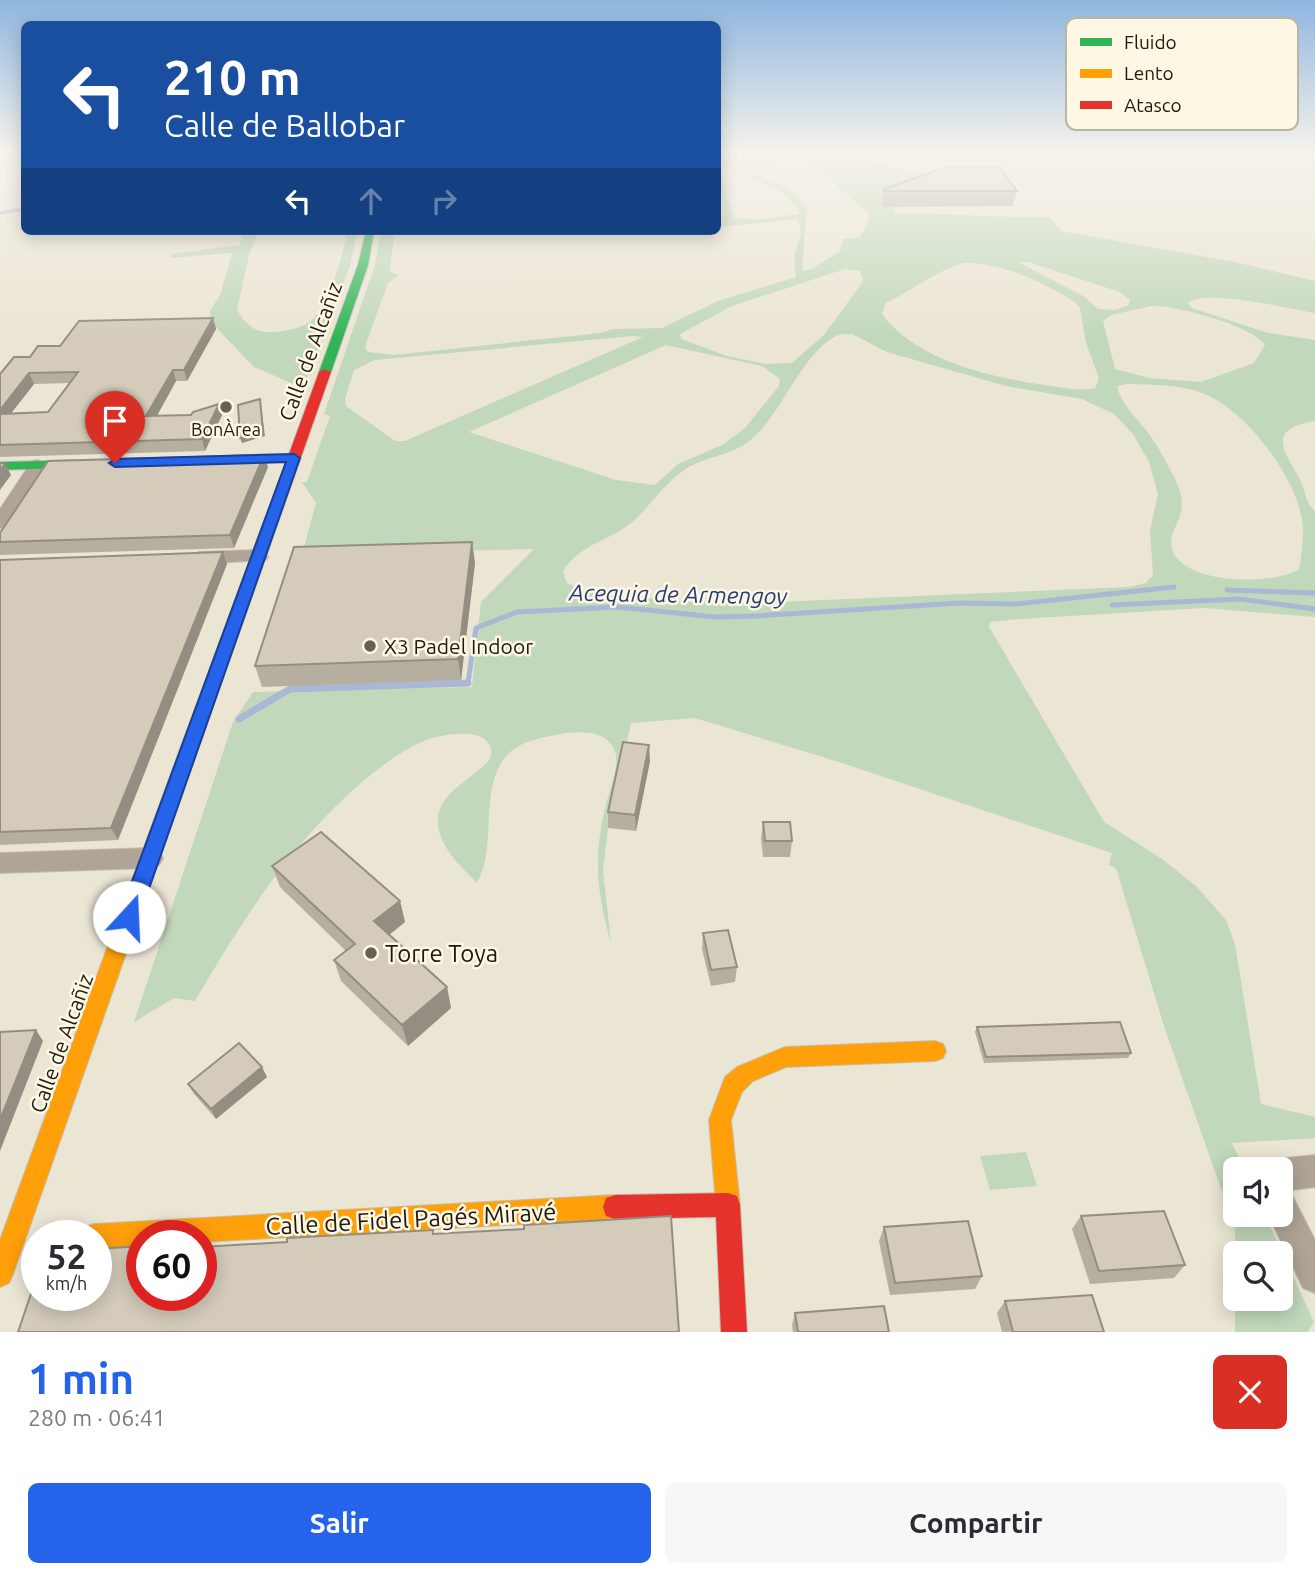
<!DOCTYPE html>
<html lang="es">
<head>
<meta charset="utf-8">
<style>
  body { margin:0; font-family:Ubuntu,sans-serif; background:#f7f7f7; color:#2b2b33; height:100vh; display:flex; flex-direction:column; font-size:26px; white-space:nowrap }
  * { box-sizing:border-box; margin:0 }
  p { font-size:23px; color:#7c7c81 }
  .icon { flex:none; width:38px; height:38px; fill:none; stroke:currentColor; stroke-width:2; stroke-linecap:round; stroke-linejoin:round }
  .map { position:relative; height:1332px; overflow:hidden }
  .panel { display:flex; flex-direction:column; background:#fff; flex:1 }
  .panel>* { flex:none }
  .hud { position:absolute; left:21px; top:21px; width:700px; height:214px; border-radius:10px; box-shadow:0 4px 18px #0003; background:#1a4fa0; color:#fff; overflow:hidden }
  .tools { position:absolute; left:1223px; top:1157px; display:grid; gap:14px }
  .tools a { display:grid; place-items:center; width:70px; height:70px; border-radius:10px; background:#fff; box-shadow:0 4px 18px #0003; font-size:35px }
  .speed { position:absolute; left:21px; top:1220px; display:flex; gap:14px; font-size:35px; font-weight:700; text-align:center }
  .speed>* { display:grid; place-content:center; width:91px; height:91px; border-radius:50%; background:#fff; box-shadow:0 4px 18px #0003; line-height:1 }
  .speed small { font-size:18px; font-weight:400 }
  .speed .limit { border:10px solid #d22; background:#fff; color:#111 }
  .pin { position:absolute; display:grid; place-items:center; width:60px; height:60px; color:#fff; margin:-72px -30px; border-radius:50% 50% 50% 0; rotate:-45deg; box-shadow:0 0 7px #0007 }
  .pin .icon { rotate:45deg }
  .me { position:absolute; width:77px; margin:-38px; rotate:20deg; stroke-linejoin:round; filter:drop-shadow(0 0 5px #0008) }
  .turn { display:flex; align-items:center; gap:24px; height:147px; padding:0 28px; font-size:32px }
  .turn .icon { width:91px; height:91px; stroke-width:2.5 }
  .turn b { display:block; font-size:49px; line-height:60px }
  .lanes { display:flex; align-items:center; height:66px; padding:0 28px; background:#0003; justify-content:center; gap:35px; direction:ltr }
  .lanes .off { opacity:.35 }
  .round { display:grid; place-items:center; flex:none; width:74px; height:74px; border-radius:10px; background:#f7f7f7 }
  .overview { display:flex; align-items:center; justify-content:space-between; height:119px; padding:0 28px }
  h1 { font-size:42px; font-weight:700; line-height:52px; color:#2563eb }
  .primary-button { display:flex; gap:14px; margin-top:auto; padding:14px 28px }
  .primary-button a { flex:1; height:80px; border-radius:10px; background:#2563eb; color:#fff; font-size:28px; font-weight:700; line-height:80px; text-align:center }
  .primary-button a+a { background:#f7f7f7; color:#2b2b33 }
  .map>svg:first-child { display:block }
  .green { fill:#c1d8ba; fill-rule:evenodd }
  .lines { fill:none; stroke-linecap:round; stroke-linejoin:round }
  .stream-far2 { stroke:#a9b8d5; stroke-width:3.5 }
  .stream-far1 { stroke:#a9b8d5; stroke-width:5 }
  .stream { stroke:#a9b8d5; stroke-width:7 }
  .street-casing { stroke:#c4c0b2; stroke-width:2 }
  .fast-casing { stroke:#c4c0b2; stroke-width:2 }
  .slow-casing { stroke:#c4c0b2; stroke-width:2 }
  .jam-casing { stroke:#c4c0b2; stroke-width:2 }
  .street { fill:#b0a498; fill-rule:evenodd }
  .fast { fill:#30b455; fill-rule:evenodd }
  .slow { fill:#ff9f0a; fill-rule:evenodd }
  .jam { fill:#e5322d; fill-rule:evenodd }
  .wall { fill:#b6afa0; fill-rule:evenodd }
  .shaded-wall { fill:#948e82 }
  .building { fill:#d4cbba; stroke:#948e82; stroke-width:2 }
  .route { fill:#2563eb; stroke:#184099; stroke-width:2 }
  .poi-dot { fill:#666153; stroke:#fef7e4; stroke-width:2.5 }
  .labels { text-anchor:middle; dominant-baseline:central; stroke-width:5; stroke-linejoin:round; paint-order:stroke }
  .far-poi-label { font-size:18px; fill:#1e1a0e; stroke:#fef7e4 }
  .street-label { font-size:21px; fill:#1e1a0e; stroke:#fef7e4 }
  .poi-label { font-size:21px; fill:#1e1a0e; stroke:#fef7e4; text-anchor:start }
  .water-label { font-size:23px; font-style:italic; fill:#253e7a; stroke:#fef7e4 }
  .near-poi-label { font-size:24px; fill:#1e1a0e; stroke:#fef7e4; text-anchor:start }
  .near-street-label { font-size:24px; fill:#1e1a0e; stroke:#fef7e4 }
  .key { fill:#fef7e4; stroke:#bbb5a4; stroke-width:2 }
  .key-label { font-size:19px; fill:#1e1a0e }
</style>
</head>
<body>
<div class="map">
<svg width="1315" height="1332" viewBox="0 0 1315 1332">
  <rect width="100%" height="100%" fill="#ebe5d4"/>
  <g class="green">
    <path d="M718 153H834L928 174 968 166 925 153H1057C1024 166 908 178 893 213 945 213 996 218 1049 217L1061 231 1235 262 1315 281V313C1290 309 1205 288 1188 303L1192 308 1268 333 1315 340V421C1269 429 1281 447 1298 476 1305 488 1305 502 1315 512V617L1204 608 1019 619 990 622 989 627 1104 822 1162 859 1196 886 1226 920 1235 944 1261 1104 1315 1117V1138L1232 1143 1244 1169H1236V1214L1265 1215 1314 1322 1308 1332H1235V1229L1164 1026 1116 868 1109 865 1112 853 839 762 695 718 631 723 608 828 603 871 611 943C596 891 593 854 607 801 610 787 621 763 614 749 605 728 574 731 556 735 536 738 512 744 501 763 480 799 497 847 477 883 469 874 459 866 452 856 401 788 505 776 490 746 485 734 469 733 458 734 424 735 399 753 373 773 295 836 245 916 195 1001L174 998 134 1022 233 722 253 692 472 687 481 602 534 549 302 555 316 503 302 482H307L330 416 324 414 375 265 381 231H395L390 268 391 272 399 275 388 283 365 347 368 352 393 355 601 333 613 329 662 328 718 301 796 277 794 256 801 233 798 219 718 227 724 211 718 166 734 218 756 220 799 214C788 185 760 185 736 173 729 169 724 164 718 160ZM807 161 869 213V220L860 237 843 239 840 251 810 270H802L807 205 788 188 748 170ZM1018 262H1028L1120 292 1130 300 1128 305 1116 310 1098 309 1085 297ZM964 263C1001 262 1044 283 1075 302L1080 308 1086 343 1099 378 1095 388C1082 392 1066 388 1052 386 994 378 919 363 882 314L886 303C913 290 935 271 964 263ZM845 269 860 271 863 279 861 284 824 335 792 363 765 364 727 356 681 339 680 334 732 306ZM1152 306C1177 306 1251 325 1265 345L1254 363 1201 382 1149 378 1115 369 1103 321 1111 315ZM841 334H852L887 352 1006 386 1082 399 1114 414 1133 434 1149 462 1158 494 1150 531 1153 575 1146 583 1129 587 777 602H685L585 591 567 583 563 572C577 546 605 542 627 526 649 510 665 480 689 467 707 457 730 455 748 442 782 417 803 347 841 334ZM632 336 643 337 405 441H395L346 406 345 399 354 370 375 360ZM666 345 762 366 780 379 779 386 745 428 724 444 678 464 655 485 616 480 469 432ZM1127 384C1153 385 1183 384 1207 395 1246 412 1293 474 1301 515 1305 532 1302 552 1299 569 1274 586 1183 585 1172 549 1166 525 1195 518 1174 477 1167 463 1159 449 1150 435 1139 420 1121 405 1117 386ZM1236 1253H1281V1298H1236Z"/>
    <path d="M243 231H258L249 255 237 310C247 326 256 334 276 332 288 331 302 328 312 320 329 306 343 253 348 231H357L350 266 305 383 294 384 254 367 211 322 210 311 220 295 232 253 170 258 172 254 240 245Z"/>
    <path d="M1026 1152 1037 1186 990 1190 980 1156Z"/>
  </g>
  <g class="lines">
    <path class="stream-far2" d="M0 213 24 209"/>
    <g class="stream-far1">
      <path d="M1227 590 1315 593"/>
      <path d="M1112 605 1239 599 1315 609"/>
      <path d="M428 684 468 683 476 628 517 612 617 607 716 617 756 616 960 603 1015 604 1174 587"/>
    </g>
    <path class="stream" d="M239 719 290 689 468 683"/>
    <g class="street-casing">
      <g id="street">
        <path d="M38 460 46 465 6 527 0 528V509L32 461Z"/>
        <path d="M259 550 268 556 266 560 198 564 189 558 198 552Z"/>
        <path d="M150 848 159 851 163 858 159 865 150 868 0 873V853Z"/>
        <path d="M1315 1155V1187L1285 1191 1292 1195 1315 1240V1293L1303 1288 1268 1214H1281V1169H1268L1270 1166 1285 1158Z"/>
      </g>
    </g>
    <g class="fast-casing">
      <g id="fast">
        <path d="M366 231H374L368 265 331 372 321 374 319 372 358 265Z"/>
        <path d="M87 460 93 464 91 467 0 470V462Z"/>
      </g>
    </g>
    <g class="slow-casing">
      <g id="slow">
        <path d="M188 746 194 748 197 752 13 1274 9 1283 0 1287V1240L179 752 182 748Z"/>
        <path d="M935 1041 943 1044 946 1051 943 1058 935 1061 786 1067 753 1081 742 1092 731 1120 740 1205 737 1214 728 1217 719 1214 716 1205 709 1120 725 1077 737 1067 785 1047Z"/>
        <path d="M615 1195 624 1198 627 1207 624 1216 615 1219 201 1242V1236H142V1246L96 1248V1236H82L85 1227 94 1224Z"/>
      </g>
    </g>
    <g class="jam-casing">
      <g id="jam">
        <path d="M325 369 331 372 197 752 194 756H182L179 752 286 462 224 464 218 460 224 456 289 454 319 372Z"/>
        <path d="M728 1193 737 1196 740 1205 747 1332H721L716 1217 615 1219 606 1216 603 1207 606 1198 615 1195Z"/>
      </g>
    </g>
    <use href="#street" class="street"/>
    <use href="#fast" class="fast"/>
    <use href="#slow" class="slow"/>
    <use href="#jam" class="jam"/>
  </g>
  <g class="wall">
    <path d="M884 189 1017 191 1013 206 882 207Z"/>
    <path d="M213 318 216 329 187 381H176L157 416 222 415 205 451 0 457V374L30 357 60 346ZM69 383 48 412 11 413 34 384Z"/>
    <path d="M268 467 234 548 0 555V533Z"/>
    <path d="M472 542 475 563 461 680 262 687 255 666Z"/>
    <path d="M223 552 227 564 118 840 0 845V560Z"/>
    <path d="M650 761 636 831 608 828V812Z"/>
    <path d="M763 822 792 841 790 857H763L761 838Z"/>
    <path d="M272 866 400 901 405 922 389 935 447 987 451 1008 408 1046 341 981 334 960 346 951 280 887Z"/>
    <path d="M703 933 737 967 735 982 711 986 702 949Z"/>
    <path d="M977 1027 1131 1053 1128 1058 984 1063 975 1032Z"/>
    <path d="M267 1077 216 1119 194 1094 188 1084Z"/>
    <path d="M1081 1216 1185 1265 1174 1278 1090 1284 1072 1229Z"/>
    <path d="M884 1227 982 1276 975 1289 890 1295 879 1241Z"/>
    <path d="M1005 1301 1104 1332H1002L997 1313Z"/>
    <path d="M795 1313 889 1332H793L792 1325Z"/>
  </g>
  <g class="shaded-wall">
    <path d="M213 318 216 329 187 381 184 370Z"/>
    <path d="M173 370 176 381 150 428 146 416Z"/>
    <path d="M29 373 34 384 2 425 0 420V410Z"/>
    <path d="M260 399 265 436 242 443 240 438Z"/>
    <path d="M219 404 222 415 205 451 202 439Z"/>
    <path d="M264 455 268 467 234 548 230 535Z"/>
    <path d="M5 463 11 475 0 490V471Z"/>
    <path d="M472 542 475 563 461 680 458 659Z"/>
    <path d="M223 552 227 564 118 840 111 828Z"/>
    <path d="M649 745 650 761 636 831 635 815Z"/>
    <path d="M400 901 405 922 380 942 374 921Z"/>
    <path d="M447 987 451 1008 408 1046 402 1025Z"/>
    <path d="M36 1030 43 1041 0 1151V1120Z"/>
    <path d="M262 1067 267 1077 216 1119 211 1109Z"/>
  </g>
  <g class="building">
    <path d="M947 167H999L1017 191H884V189Z"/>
    <path d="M213 318 184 370H173L146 416 191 415 193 412 219 404 202 439 0 445V414L48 412 78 372 29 373 0 410V374L14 357H30L38 346H60L79 321Z"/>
    <path d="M260 399 263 431 240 438 238 405Z"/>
    <path d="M264 455 230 535 0 542V533L48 461Z"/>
    <path d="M0 463H5L0 471Z"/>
    <path d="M472 542 458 659 255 666 294 547Z"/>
    <path d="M223 552 111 828 0 832V560Z"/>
    <path d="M623 742 649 745 635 815 608 812Z"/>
    <path d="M763 822H790L792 841H765Z"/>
    <path d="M321 832 400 901 374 921 447 987 402 1025 334 960 355 944 272 866Z"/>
    <path d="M728 930 737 967 711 970 703 933Z"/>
    <path d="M1120 1022 1131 1053 986 1057 977 1027Z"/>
    <path d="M36 1030 0 1120V1032Z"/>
    <path d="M239 1043 262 1067 211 1109 188 1084Z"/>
    <path d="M1164 1211 1185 1265 1099 1271 1081 1216Z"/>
    <path d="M671 1216 679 1332H18L37 1276V1295H96V1249L142 1246V1295H201V1247L287 1242V1238L433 1230V1234L524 1229V1225Z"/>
    <path d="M968 1221 982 1276 895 1283 884 1227Z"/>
    <path d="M1092 1295 1104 1332H1013L1005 1301Z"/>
    <path d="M884 1306 889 1332H798L795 1313Z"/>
  </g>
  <linearGradient id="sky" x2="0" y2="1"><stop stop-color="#8fb6e0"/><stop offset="0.45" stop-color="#f6f3ec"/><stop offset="1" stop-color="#f6f3ec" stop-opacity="0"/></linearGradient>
  <rect width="1315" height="340" fill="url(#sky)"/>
  <path class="route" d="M294 454 300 458 139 917 136 923H122L119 917 286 462 115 467 109 463 115 459Z"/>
  <g class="poi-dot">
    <circle cx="226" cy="407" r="7"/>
    <circle cx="370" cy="646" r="7"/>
    <circle cx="371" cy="953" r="7"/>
  </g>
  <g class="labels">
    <g class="far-poi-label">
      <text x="226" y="429">BonÀrea</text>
    </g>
    <g class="street-label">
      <text transform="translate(310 351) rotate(-70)">Calle de Alcañiz</text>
      <text transform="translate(61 1043) rotate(-70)">Calle de Alcañiz</text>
    </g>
    <g class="poi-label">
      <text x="384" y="646">X3 Padel Indoor</text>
    </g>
    <g class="water-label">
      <text transform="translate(678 594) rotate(1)">Acequia de Armengoy</text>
    </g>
    <g class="near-poi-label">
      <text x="385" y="953">Torre Toya</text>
    </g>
    <g class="near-street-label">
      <text transform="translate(411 1219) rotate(-3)">Calle de Fidel Pagés Miravé</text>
    </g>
  </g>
  <rect x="1066" y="18" width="232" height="112" rx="10" class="key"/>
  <rect x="1080" y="38" width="32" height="8" fill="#30b455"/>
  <rect x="1080" y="69" width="32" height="9" fill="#ff9f0a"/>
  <rect x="1080" y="101" width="32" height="8" fill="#e5322d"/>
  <g class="key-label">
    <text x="1124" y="49">Fluido</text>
    <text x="1124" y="80">Lento</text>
    <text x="1124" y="112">Atasco</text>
  </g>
</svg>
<div class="tools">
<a><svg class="icon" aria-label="sound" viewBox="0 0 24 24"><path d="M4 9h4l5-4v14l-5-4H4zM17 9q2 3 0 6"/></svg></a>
<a><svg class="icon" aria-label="search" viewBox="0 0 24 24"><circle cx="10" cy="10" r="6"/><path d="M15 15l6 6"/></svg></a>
</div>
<div class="speed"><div>52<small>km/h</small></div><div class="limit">60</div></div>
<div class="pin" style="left:115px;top:463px;background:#d93025"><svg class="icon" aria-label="arrive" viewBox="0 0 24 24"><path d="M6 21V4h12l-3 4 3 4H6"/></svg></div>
<svg class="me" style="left:129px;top:917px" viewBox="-20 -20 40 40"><circle r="19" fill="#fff"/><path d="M0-13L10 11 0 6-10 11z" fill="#2563eb"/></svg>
<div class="hud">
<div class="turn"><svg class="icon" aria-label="left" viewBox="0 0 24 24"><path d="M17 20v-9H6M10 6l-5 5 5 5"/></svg><div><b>210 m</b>Calle de Ballobar</div></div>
<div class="lanes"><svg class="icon" aria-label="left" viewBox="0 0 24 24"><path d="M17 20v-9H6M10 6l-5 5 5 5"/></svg><svg class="icon off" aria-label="ahead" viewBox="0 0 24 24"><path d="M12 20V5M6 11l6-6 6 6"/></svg><svg class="icon off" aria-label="right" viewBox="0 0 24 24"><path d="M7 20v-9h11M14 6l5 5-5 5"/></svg></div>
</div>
</div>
<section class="panel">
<div class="overview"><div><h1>1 min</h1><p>280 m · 06:41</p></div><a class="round" style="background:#d93025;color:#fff"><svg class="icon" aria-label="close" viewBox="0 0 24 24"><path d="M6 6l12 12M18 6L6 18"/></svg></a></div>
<div class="primary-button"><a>Salir</a><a>Compartir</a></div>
</section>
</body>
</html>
